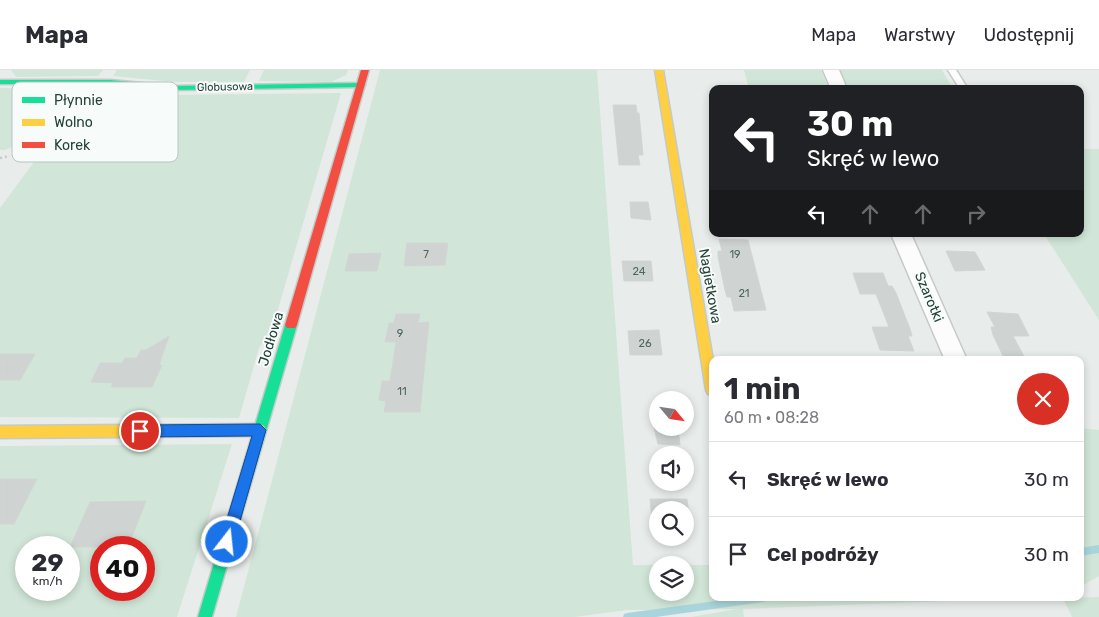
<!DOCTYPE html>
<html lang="pl">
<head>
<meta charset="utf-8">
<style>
  body { margin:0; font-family:Rubik,sans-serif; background:#f7f7f7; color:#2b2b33; height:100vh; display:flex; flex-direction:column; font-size:19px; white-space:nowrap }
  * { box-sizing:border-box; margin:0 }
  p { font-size:16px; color:#7c7c81 }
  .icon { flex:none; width:28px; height:28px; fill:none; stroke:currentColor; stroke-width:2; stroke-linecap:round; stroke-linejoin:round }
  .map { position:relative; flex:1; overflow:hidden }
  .side { position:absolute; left:709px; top:286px; width:375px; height:245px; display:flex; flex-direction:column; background:#fff; border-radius:10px; box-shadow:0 2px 8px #0003 }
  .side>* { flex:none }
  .guide { position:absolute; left:709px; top:15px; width:375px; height:152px; border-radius:10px; box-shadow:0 2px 8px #0003; background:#202124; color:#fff; overflow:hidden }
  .needle { width:32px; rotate:119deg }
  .buttons { position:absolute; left:649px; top:321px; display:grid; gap:10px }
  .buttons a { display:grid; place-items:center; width:45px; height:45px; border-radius:50%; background:#fff; box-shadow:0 2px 8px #0003; font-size:25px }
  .speed { position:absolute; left:15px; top:466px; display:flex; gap:10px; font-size:25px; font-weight:700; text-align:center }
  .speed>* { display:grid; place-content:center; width:65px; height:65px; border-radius:50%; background:#fff; box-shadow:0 2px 8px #0003; line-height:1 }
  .speed small { font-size:12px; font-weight:400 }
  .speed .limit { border:8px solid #d22; background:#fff; color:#111 }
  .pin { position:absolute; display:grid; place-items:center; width:42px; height:42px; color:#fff; margin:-21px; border:2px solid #fff; border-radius:50%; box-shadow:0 1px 5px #0007 }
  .me { position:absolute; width:55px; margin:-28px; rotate:16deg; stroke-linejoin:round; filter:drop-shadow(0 0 4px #0008) }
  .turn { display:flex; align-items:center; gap:18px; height:105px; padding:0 15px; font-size:22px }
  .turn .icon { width:65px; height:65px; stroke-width:2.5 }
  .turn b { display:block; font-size:35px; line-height:42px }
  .lanes { display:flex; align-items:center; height:48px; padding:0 15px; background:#0003; justify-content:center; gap:25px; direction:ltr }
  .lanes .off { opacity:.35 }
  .round { display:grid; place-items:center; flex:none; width:52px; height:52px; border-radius:26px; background:#f7f7f7 }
  .head { display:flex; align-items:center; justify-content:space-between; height:85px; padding:0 15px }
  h1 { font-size:30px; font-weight:700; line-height:38px }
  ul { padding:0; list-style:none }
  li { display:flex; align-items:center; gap:15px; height:75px; padding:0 15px; border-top:1px solid #e1e1e2 }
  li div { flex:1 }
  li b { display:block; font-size:19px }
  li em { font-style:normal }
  header { display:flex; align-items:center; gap:30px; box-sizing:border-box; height:70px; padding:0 25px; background:#fff; border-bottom:1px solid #e1e1e2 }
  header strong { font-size:24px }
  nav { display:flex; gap:28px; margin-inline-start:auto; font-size:18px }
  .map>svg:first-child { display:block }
  .green { fill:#d1e6d8; fill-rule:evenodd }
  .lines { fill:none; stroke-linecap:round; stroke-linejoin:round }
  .stream { fill:#a9d4db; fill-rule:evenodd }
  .building { fill:#cfd4d2; stroke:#d1d6d4 }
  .lane-casing { stroke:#c5cac8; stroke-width:3 }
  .street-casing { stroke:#c5cac8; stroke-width:3 }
  .fast-casing { stroke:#c3cbc8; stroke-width:3 }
  .slow-casing { stroke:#c3cbc8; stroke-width:3 }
  .jam-casing { stroke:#c3cbc8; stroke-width:3 }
  .path { stroke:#c3ccca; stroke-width:2.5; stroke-dasharray:2 3; stroke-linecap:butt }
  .lane { fill:#fcfcfc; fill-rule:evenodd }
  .street { fill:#fcfcfc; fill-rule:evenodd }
  .fast { fill:#16e098; fill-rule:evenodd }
  .slow { fill:#ffcf43; fill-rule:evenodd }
  .jam { fill:#f24e42; fill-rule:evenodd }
  .route { fill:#1a73e8; stroke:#114b97 }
  .labels { text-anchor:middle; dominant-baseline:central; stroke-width:4; stroke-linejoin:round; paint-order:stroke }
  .far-street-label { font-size:11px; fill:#24423a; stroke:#f7fbf9 }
  .number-label { font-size:11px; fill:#506761 }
  .street-label { font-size:14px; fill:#24423a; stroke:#f7fbf9 }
  .key { fill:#f7fbf9; stroke:#b8c4c0; stroke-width:1 }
  .key-label { font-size:14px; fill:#24423a }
</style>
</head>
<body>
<header>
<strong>Mapa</strong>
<nav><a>Mapa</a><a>Warstwy</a><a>Udostępnij</a></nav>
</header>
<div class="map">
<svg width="1099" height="547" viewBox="0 0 1099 547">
  <rect width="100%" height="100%" fill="#e8edeb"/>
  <g class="green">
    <path d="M11 0H103L98 6 16 7Z"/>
    <path d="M117 0H250L244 12H174L113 6Z"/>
    <path d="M264 0H348L346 5 331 12 259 11Z"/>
    <path d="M380 0H597L633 495H657L658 522H685V495H676H712V528H1027L743 539 744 547H691L737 539 627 540 575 547H236Z"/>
    <path d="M744 0H821L829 19H749Z"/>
    <path d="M839 0H942L953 19H847Z"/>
    <path d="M0 18 127 20 117 33 5 80H0Z"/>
    <path d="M341 23 272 260 259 278 239 348 0 347V138L42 81 168 25Z"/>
    <path d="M1080 79H1099V250L1044 164H1080Z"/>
    <path d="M1080 358 1099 360V506L1080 517Z"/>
    <path d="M232 374 177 547H0V376ZM26 478H69V520H26ZM101 478H144V520H101Z"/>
    <path d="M1099 527V547H1072L1063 528Z"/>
  </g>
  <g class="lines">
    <g class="stream">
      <path d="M1099 475V483L1080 486V478Z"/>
      <path d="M738 528H767L766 531 763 532 656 547H623L624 544 627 543Z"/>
    </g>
  </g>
  <g class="building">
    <path d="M613 35H636L637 43H639L643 85H638L640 95H619Z"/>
    <path d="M630 132H648L651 150 631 148Z"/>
    <path d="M719 169 748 170 766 240 734 241 731 227H727L725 220 718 187V181H722Z"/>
    <path d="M407 173H448L445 195 404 196Z"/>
    <path d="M946 181 975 182 985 200 955 201Z"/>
    <path d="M381 183 377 201H345L349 184Z"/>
    <path d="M622 191H651L653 211H624Z"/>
    <path d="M853 203H883L888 216H892L896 223 910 259 912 266H908L914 281 880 280 872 257H889L876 224H860Z"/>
    <path d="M987 242 1018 244 1029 266H1013L1026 290H1005L993 265 991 257H995Z"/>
    <path d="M396 244H420L418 253 429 252 420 342H384L386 331 379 330 382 311H390L396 272H385L389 253H394Z"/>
    <path d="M659 260 662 285H630L628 261Z"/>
    <path d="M169 266 159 295H162L152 317H111L113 313 91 312 100 293H122L125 288H137L141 280H146Z"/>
    <path d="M0 284H35L20 310H0Z"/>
    <path d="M654 358H678L680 375 658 374Z"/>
    <path d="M0 409H37L14 454H0Z"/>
    <path d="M650 429H687L691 461H685V440H658V460H653Z"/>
    <path d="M146 431 128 477H70L90 432Z"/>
  </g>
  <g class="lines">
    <g class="lane-casing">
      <path id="lane" d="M948 0H956L968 19H960Z"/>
    </g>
    <g class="street-casing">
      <g id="street">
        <path d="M823 0H839L847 19H831Z"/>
        <path d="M891 164H911L967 290H945Z"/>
      </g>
    </g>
    <g class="fast-casing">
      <g id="fast">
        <path d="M0 10H110L173 16 361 13 365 15 361 17 173 20 110 14H0Z"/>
        <path d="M291 251 295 252 297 255 212 547H198L285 255 287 252Z"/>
      </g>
    </g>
    <g class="slow-casing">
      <g id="slow">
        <path d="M655 0H663L713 290 712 325 708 324 706 320Z"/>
        <path d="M260 354 264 356 266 360 264 364 260 366 0 368V356Z"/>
      </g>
    </g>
    <g class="jam-casing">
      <path id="jam" d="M361 0H369L297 255 295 258H287L285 255Z"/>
    </g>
    <path class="path" d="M0 88 10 86"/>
    <use href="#lane" class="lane"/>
    <use href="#street" class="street"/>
    <use href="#fast" class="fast"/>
    <use href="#slow" class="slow"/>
    <use href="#jam" class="jam"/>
  </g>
  <path class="route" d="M260 354 266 360 234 472 232 477 227 479 222 477 220 472 252 366 140 367 134 361 140 355Z"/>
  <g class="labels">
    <g class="far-street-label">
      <text transform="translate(225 17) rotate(-1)">Globusowa</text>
    </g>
    <g class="number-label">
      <text x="426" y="184">7</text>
      <text x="735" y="184">19</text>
      <text x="639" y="201">24</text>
      <text x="744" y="223">21</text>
      <text x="400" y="263">9</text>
      <text x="645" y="273">26</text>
      <text x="402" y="321">11</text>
    </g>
    <g class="street-label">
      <text transform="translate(710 216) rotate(80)">Nagietkowa</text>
      <text transform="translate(929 227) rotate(67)">Szarotki</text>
      <text transform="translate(271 269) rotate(-73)">Jodłowa</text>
    </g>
  </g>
  <rect x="12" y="12" width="166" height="80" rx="8" class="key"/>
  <rect x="22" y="27" width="23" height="6" fill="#16e098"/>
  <rect x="22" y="49" width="23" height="7" fill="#ffcf43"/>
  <rect x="22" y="72" width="23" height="6" fill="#f24e42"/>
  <g class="key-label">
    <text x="54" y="35">Płynnie</text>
    <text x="54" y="57">Wolno</text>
    <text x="54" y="80">Korek</text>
  </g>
</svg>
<div class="buttons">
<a><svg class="needle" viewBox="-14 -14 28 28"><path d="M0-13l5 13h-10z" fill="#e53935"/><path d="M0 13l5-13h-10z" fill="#7c7c81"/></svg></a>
<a><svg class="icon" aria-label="sound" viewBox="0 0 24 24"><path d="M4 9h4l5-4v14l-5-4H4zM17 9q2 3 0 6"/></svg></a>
<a><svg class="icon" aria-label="search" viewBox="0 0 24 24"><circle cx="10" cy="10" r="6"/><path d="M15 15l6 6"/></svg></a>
<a><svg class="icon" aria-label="layers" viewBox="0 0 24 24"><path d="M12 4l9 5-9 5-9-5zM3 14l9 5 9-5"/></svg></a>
</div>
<div class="speed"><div>29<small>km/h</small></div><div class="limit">40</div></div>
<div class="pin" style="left:140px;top:361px;background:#d93025"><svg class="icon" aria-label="arrive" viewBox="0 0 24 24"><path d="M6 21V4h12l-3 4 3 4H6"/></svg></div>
<svg class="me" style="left:227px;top:472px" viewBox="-20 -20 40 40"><circle r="17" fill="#1a73e8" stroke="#fff" stroke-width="3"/><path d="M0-11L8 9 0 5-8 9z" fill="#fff"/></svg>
<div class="guide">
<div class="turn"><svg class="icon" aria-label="left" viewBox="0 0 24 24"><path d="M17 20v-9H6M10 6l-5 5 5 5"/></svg><div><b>30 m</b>Skręć w lewo</div></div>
<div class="lanes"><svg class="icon" aria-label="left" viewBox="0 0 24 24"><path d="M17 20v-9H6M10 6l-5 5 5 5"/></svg><svg class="icon off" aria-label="ahead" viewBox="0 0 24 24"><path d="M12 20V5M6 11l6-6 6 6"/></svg><svg class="icon off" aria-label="ahead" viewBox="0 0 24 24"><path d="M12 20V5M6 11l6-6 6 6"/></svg><svg class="icon off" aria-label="right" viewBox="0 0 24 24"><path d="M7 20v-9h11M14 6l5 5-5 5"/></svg></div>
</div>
<section class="side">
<div class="head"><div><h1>1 min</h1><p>60 m · 08:28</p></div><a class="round" style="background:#d93025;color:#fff"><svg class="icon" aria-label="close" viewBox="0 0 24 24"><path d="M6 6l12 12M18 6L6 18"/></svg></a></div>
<ul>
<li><svg class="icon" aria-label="left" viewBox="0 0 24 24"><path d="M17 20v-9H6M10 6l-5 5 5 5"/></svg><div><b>Skręć w lewo</b></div><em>30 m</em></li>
<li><svg class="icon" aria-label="arrive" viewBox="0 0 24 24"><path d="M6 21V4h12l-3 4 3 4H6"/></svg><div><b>Cel podróży</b></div><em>30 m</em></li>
</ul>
</section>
</div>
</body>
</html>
